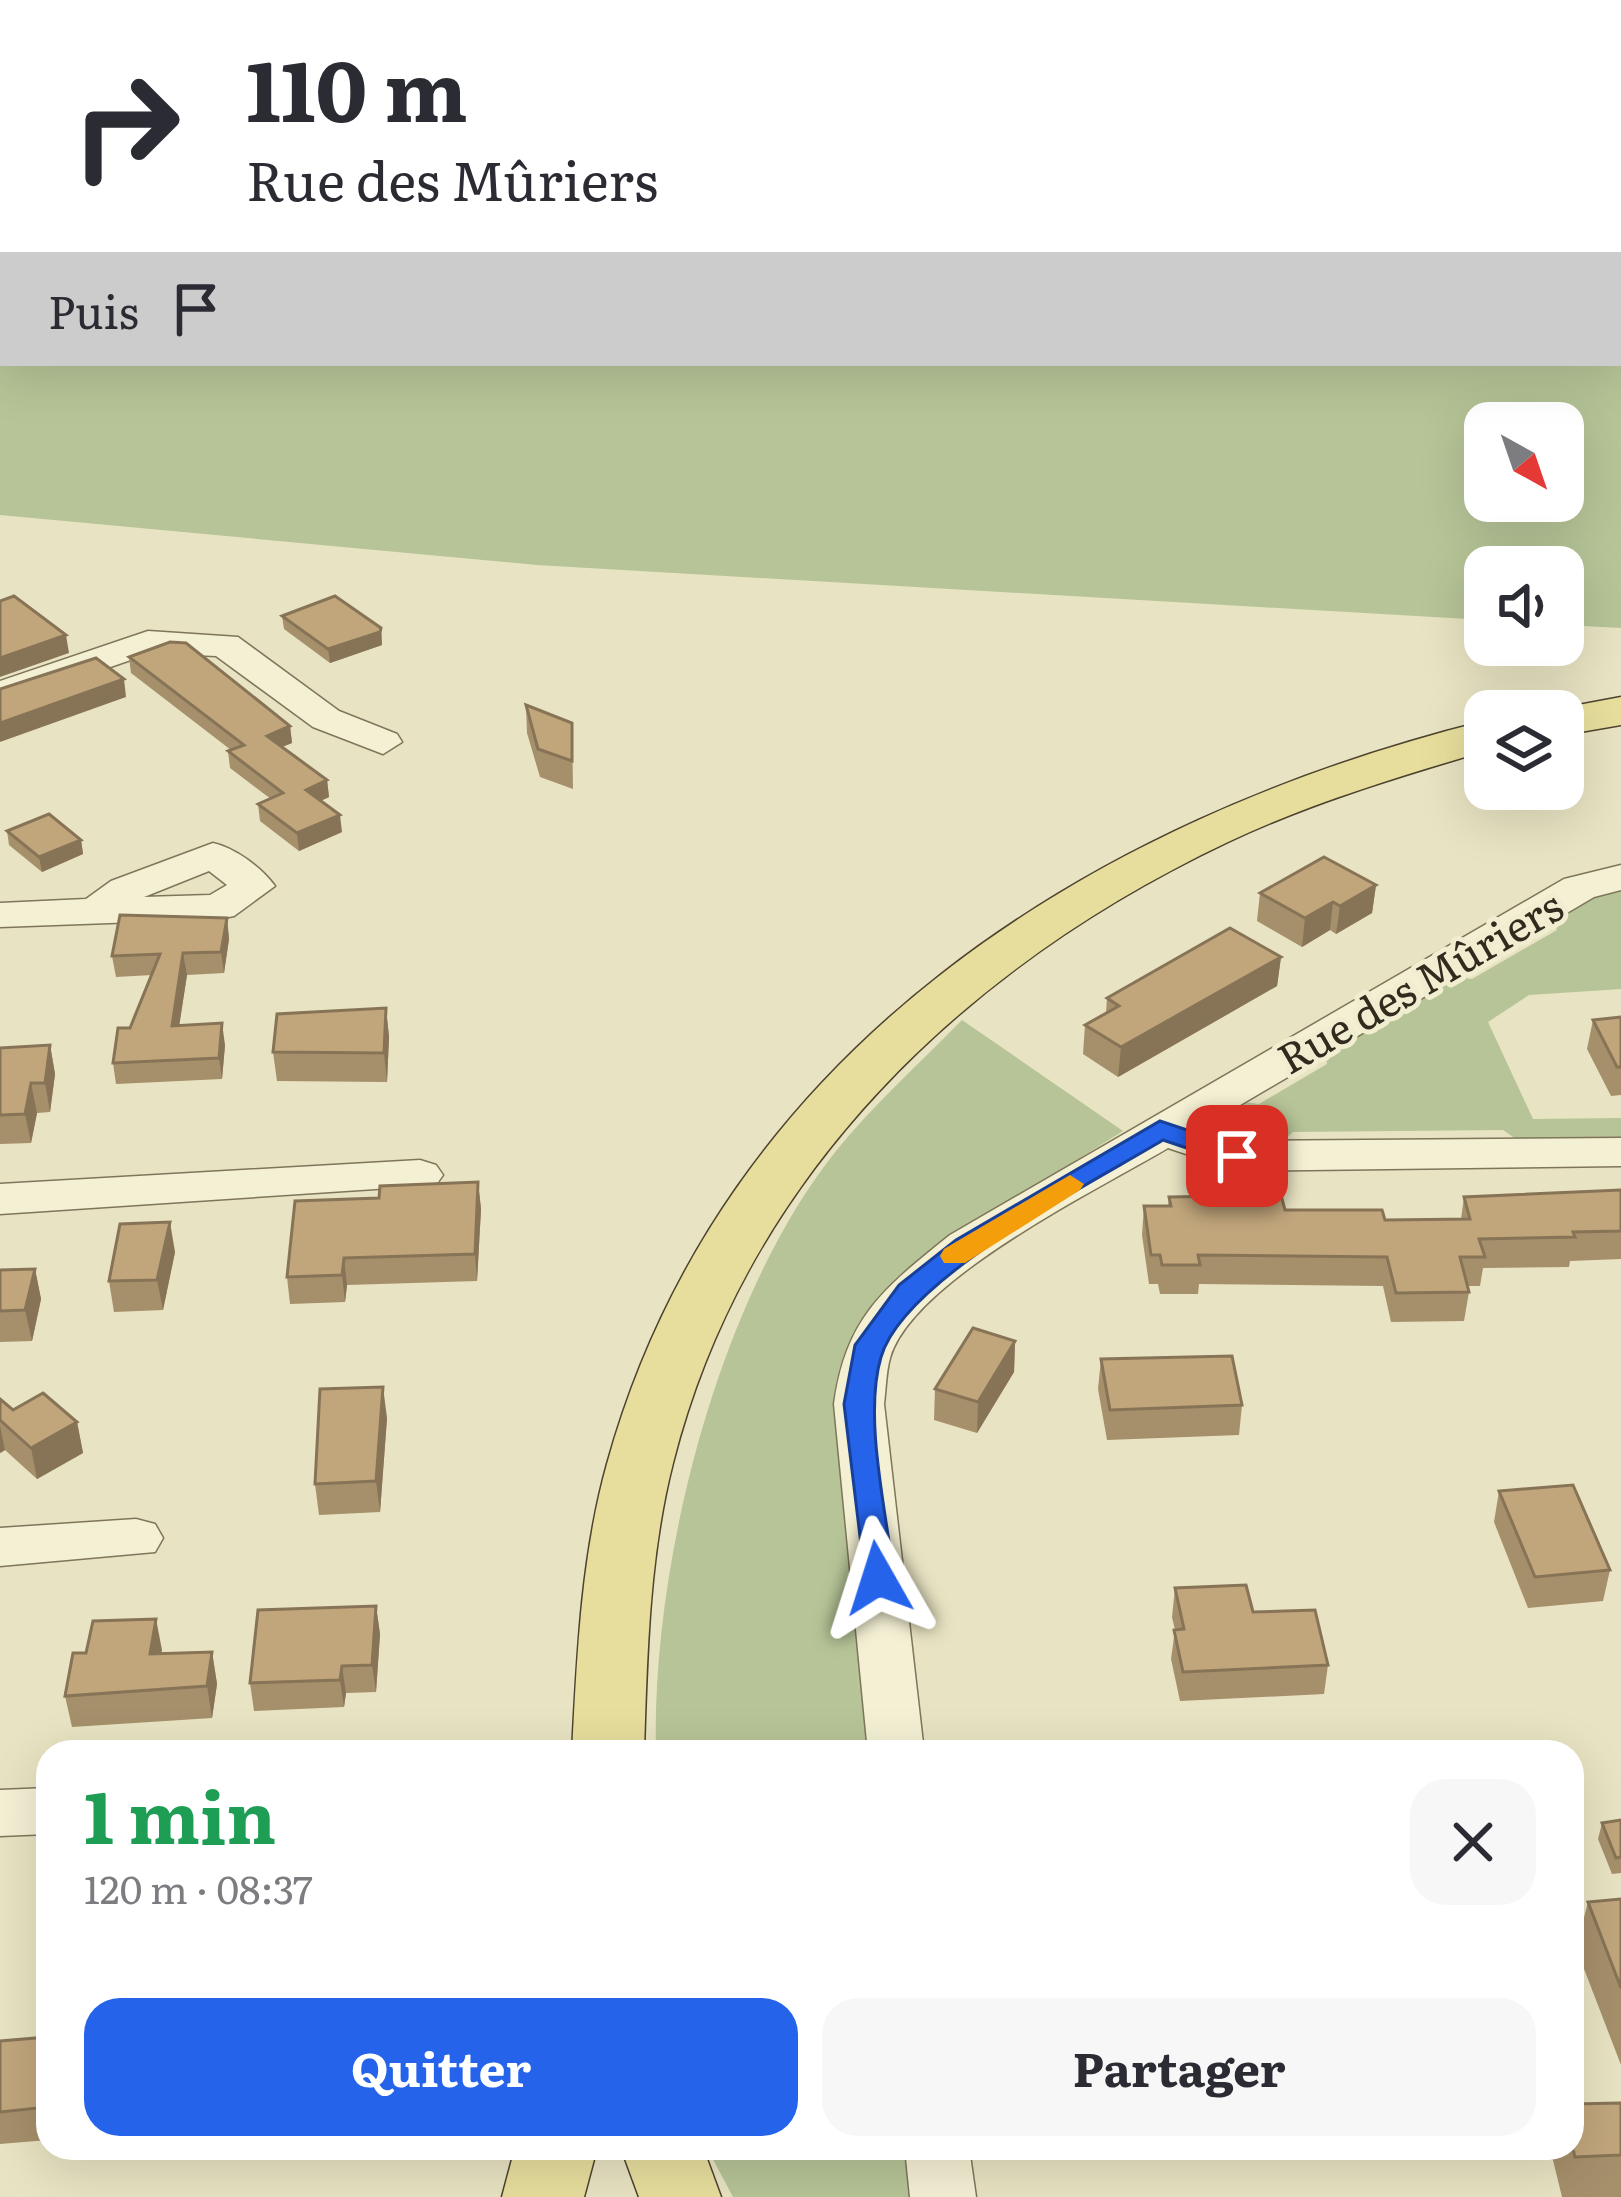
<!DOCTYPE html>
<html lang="fr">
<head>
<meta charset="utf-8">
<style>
  body { margin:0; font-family:Literata,serif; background:#f7f7f7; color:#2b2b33; height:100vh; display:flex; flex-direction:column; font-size:45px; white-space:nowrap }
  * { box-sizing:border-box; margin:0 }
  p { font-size:39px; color:#7c7c81 }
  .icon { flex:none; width:66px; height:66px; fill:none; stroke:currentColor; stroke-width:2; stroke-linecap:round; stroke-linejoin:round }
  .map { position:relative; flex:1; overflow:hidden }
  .sheet { position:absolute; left:36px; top:1740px; width:1548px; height:420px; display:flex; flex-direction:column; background:#fff; border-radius:36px; box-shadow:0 12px 48px #0002 }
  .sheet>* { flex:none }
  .banner { position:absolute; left:0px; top:0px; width:1623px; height:366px; box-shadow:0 12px 48px #0002; background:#fff; color:#2b2b33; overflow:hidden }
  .needle { width:78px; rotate:140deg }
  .buttons { position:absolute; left:1464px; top:402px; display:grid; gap:24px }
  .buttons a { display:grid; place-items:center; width:120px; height:120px; border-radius:24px; background:#fff; box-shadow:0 12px 48px #0002; font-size:60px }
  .pin { position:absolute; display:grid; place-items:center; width:102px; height:102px; color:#fff; margin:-51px; border-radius:24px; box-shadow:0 6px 18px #0006 }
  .me { position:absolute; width:132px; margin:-66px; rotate:354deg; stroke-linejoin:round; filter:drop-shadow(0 0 9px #0008) }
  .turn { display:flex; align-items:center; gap:42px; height:252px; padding:0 48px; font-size:54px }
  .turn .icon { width:156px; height:156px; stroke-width:2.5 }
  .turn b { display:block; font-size:84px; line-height:102px }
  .then { display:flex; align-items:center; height:114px; padding:0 48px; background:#0003; gap:24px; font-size:45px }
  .round { display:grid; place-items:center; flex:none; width:126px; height:126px; border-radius:36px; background:#f7f7f7 }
  .head { display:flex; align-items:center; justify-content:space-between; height:204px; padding:0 48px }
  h1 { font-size:72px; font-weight:700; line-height:90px; color:#1e9e55 }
  .button { display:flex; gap:24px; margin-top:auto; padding:24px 48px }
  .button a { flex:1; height:138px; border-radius:36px; background:#2563eb; color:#fff; font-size:48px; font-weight:700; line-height:138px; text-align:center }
  .button a+a { background:#f7f7f7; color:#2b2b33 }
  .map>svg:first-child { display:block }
  .green { fill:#b6c497; fill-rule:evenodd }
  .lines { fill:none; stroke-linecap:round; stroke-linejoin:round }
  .minor-casing { stroke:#7f755b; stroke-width:3 }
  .major-casing { stroke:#4d432f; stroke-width:3 }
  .minor { fill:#f4f0d4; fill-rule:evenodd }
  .major { fill:#e7de9d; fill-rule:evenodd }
  .wall { fill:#a68f6b }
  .shaded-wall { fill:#877457 }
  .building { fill:#c1a67c; stroke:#877457; stroke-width:3 }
  .route { fill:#2563eb; stroke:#184099; stroke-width:3 }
  .slow { fill:#f59e0b }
  .labels { text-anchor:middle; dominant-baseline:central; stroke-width:10; stroke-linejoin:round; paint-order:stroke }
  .street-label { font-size:42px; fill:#312b1e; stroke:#f0edd0 }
</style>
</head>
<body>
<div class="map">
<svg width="1621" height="2197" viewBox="0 0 1621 2197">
  <rect width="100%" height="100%" fill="#e8e3c2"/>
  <g class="green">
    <path d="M0 0H1462L3 3V363H1620L1621 253V628L1563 625V567H1485V620L537 565 0 515ZM1563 423V501H1485V423Z"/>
    <path d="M1621 886V989L1529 995 1488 1022 1533 1119 1621 1118V1138L1516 1139 1503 1130 1293 1132 1284 1140 1237 1137 1221 1124 1238 1101 1259 1104 1327 1064 1325 1050 1451 977 1472 979 1557 930 1553 917 1591 895Z"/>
    <path d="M962 1020 1123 1131 951 1239 856 1332 836 1389 875 1752H656C651 1566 718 1298 836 1151 873 1105 920 1063 962 1020Z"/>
    <path d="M707 2148H916L921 2197H733Z"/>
  </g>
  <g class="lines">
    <g class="minor-casing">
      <g id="minor">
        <path d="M148 631 238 637 339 711 397 734 402 742 383 754 313 727 216 656 151 653 0 705V681Z"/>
        <path d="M213 843C235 848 261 867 275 886L234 916 219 919 0 927V903L86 899 111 881ZM209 871 227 885 210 895 144 897Z"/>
        <path d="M1621 865V890L1594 897 1201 1128 1240 1141 1621 1138V1166L1237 1171 1168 1148C1099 1189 912 1280 890 1358 886 1372 886 1389 884 1404L924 1752H868L834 1404C846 1317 884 1288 950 1235L1564 879Z"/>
        <path d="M420 1160 436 1165 443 1175 436 1185 0 1214V1184Z"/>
        <path d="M136 1519 155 1524 163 1538 155 1552 0 1566V1528Z"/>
        <path d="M48 1788V1834L0 1836V1790Z"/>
        <path d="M905 2148H969L976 2197H910Z"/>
      </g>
    </g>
    <g class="major-casing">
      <g id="major">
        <path d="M1621 697V725L1563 735V711H1546Z"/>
        <path d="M1485 721V751C1398 777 1310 803 1228 842 966 966 746 1174 673 1463 649 1557 647 1656 644 1752H572C577 1656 581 1557 607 1464 721 1051 1091 819 1485 721Z"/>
        <path d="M515 2148H597L584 2197H502Z"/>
        <path d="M621 2148H703L721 2197H639Z"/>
      </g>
    </g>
    <use href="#minor" class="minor"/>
    <use href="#major" class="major"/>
  </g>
  <g class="wall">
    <path d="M282 616 381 628 382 645 330 663 284 629Z"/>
    <path d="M129 657 290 726 292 743 282 747 327 780 329 797 321 801 342 832 299 851 260 821 258 804 271 799 230 768 228 751 231 750 131 673Z"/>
    <path d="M526 705 572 723 573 789 540 777 527 733Z"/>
    <path d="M7 831 81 840 83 854 42 872 9 845Z"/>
    <path d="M1376 885 1372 913 1336 934 1330 930 1302 947 1257 921 1260 893Z"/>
    <path d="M227 918 229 939 224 973 187 975 179 1025 225 1045 222 1079 116 1084 113 1063 130 1028 152 975 116 977 112 956Z"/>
    <path d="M1281 957 1277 986 1118 1077 1083 1054 1085 1025 1106 1013 1107 998Z"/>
    <path d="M386 1008 389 1037 387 1082 277 1081 273 1052Z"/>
    <path d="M1621 1017V1095L1611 1096 1587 1049 1593 1020Z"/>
    <path d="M50 1045 55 1074 50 1112 37 1113 31 1143 0 1144V1048Z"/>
    <path d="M478 1182 481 1209 477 1281 347 1285 345 1302 290 1304 287 1277 379 1198Z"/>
    <path d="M1621 1190V1259L1570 1261 1569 1267 1483 1268 1480 1286H1467L1469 1292 1464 1321 1391 1322 1383 1286 1199 1284 1198 1294H1160L1158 1284H1149L1142 1235 1144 1206H1168L1169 1197 1385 1220 1461 1219 1464 1197Z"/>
    <path d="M175 1252 163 1310 114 1312 109 1281Z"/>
    <path d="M35 1269 41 1299 32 1341 0 1342V1270Z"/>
    <path d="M1015 1341 1014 1372 977 1433 934 1420 935 1389Z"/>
    <path d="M1101 1359 1242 1405 1239 1435 1107 1440 1098 1389Z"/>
    <path d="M0 1399 13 1410 77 1422 83 1453 37 1479 5 1450 0 1453Z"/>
    <path d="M387 1418 380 1512 319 1515 315 1484Z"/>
    <path d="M1499 1491 1610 1570 1603 1601 1528 1608 1494 1522Z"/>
    <path d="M1175 1588 1253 1612 1328 1665 1324 1694 1180 1701 1171 1659 1175 1630 1172 1617Z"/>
    <path d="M376 1606 380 1634 376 1692 346 1693 344 1707 254 1711 250 1683Z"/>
    <path d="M156 1619 161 1654 212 1652 217 1684 212 1718 72 1727 65 1696 86 1653Z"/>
    <path d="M1621 1820V1873L1612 1874 1598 1839 1602 1823Z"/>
    <path d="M1621 1899V2065L1576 1948 1588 1902Z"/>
    <path d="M48 2037V2140L0 2144V2041Z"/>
    <path d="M1621 2103V2197H1562L1550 2148H1572Z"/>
  </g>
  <g class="shaded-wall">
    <path d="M381 628 382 645 330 663 328 649Z"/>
    <path d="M66 635 69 653 0 677V658Z"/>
    <path d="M124 679 126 697 0 742V723Z"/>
    <path d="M290 726 292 743 269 752 267 736Z"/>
    <path d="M327 780 329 797 308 806 306 790Z"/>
    <path d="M340 815 342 832 299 851 297 833Z"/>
    <path d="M81 840 83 854 42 872 39 857Z"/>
    <path d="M1376 885 1372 913 1336 934 1340 906Z"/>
    <path d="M1333 902 1330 930 1302 947 1305 918Z"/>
    <path d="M227 918 229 939 224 973 221 952Z"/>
    <path d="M183 953 187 975 176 1047 172 1026Z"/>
    <path d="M1281 957 1277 986 1118 1077 1121 1047Z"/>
    <path d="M386 1008 389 1037 387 1082 384 1053Z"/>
    <path d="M222 1023 225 1045 222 1079 219 1058Z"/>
    <path d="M50 1045 55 1074 50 1112 45 1083Z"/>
    <path d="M31 1083 37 1113 31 1143 25 1114Z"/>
    <path d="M478 1182 481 1209 477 1281 475 1254Z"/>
    <path d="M170 1222 175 1252 163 1310 157 1280Z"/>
    <path d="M344 1258 347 1285 345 1302 342 1275Z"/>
    <path d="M35 1269 41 1299 32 1341 25 1310Z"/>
    <path d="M1015 1341 1014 1372 977 1433 978 1402Z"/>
    <path d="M383 1387 387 1418 380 1512 376 1481Z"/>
    <path d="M77 1422 83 1453 37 1479 31 1448Z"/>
    <path d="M0 1426 5 1450 0 1453Z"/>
    <path d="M376 1606 380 1634 376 1692 372 1665Z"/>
    <path d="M156 1619 162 1650 156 1685 150 1654Z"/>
    <path d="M212 1652 217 1684 212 1718 207 1686Z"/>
    <path d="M342 1666 346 1693 344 1707 340 1680Z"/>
  </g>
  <g class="building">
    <path d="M14 596 66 635 0 658V601Z"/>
    <path d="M335 596 381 628 380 632 328 649 282 616Z"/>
    <path d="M170 642 186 643 290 726 267 736 327 780 306 790 340 815 297 833 258 804 283 793 228 751 244 745 129 657Z"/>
    <path d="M96 658 124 679 0 723V689Z"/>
    <path d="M526 705 572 723V761L538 749Z"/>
    <path d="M49 814 81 840 39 857 7 831Z"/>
    <path d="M1324 857 1376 885 1340 906 1333 902 1305 918 1260 893Z"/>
    <path d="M120 915 227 918 221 952 183 953 172 1026 222 1023 219 1058 113 1063 118 1028H130L160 954 112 956Z"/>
    <path d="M1230 928 1281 957 1121 1047 1085 1025 1119 1006 1107 998Z"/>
    <path d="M386 1008 384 1053 273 1052 277 1014Z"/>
    <path d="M1621 1017V1067H1617L1593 1020Z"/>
    <path d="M50 1045 45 1083H31L25 1114 0 1115V1048Z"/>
    <path d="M478 1182 475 1254 344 1258 342 1275 287 1277 295 1201 379 1198 380 1186Z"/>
    <path d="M1621 1190V1231L1573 1232 1575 1237 1479 1239 1485 1257H1460L1469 1292 1396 1293 1387 1257 1198 1255 1200 1265H1162L1160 1255H1151L1144 1206H1171L1169 1197 1281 1195 1285 1210H1382L1385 1220 1470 1219 1464 1197Z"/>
    <path d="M170 1222 157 1280 109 1281 120 1224Z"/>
    <path d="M35 1269 25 1310 0 1311V1270Z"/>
    <path d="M973 1328 1015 1341 978 1402 935 1389Z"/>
    <path d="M1232 1356 1242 1405 1110 1410 1101 1359Z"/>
    <path d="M383 1387 376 1481 315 1484 320 1389Z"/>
    <path d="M43 1393 77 1422 31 1448 0 1420V1399L13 1410Z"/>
    <path d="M1573 1485 1610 1570 1535 1577 1499 1491Z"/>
    <path d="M1246 1585 1253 1612 1315 1610 1328 1665 1183 1672 1174 1630 1184 1629 1175 1588Z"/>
    <path d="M376 1606 372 1665 342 1666 340 1680 250 1683 258 1610Z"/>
    <path d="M156 1619 150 1654 212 1652 207 1686 65 1696 73 1653H86L93 1621Z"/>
    <path d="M1621 1820V1857L1616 1858 1602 1823Z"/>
    <path d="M1621 1899V1988L1588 1902Z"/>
    <path d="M48 2037V2107L0 2112V2041Z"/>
    <path d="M1621 2103V2155L1575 2157 1572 2145V2104Z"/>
  </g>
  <path class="route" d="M1160 1121 1247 1150 1251 1156 1237 1165 1163 1140C1092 1183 904 1278 881 1357 863 1418 887 1514 894 1578L889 1586H866L844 1404 855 1345 899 1285 956 1240Z"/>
  <path class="slow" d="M1070 1175 1084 1184 1080 1190 965 1263H944L940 1256 944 1249Z"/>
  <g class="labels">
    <g class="street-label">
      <text transform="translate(1419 980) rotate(-30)">Rue des Mûriers</text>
    </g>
  </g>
</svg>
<div class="buttons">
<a><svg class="needle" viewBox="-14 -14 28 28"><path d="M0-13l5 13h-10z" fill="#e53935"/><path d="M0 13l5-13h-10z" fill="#7c7c81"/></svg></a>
<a><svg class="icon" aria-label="sound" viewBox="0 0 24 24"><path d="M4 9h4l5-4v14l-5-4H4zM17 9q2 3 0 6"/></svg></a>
<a><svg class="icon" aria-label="layers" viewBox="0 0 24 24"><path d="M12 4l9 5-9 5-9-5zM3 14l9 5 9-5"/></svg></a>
</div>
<div class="pin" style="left:1237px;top:1156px;background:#d93025"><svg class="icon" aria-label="arrive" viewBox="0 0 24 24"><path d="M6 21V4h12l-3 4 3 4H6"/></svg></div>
<svg class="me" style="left:878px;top:1578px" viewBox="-20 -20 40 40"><path d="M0-17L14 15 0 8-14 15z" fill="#2563eb" stroke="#fff" stroke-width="4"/></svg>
<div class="banner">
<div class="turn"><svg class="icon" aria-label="right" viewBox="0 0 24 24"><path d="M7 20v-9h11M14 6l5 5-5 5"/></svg><div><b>110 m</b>Rue des Mûriers</div></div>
<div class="then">Puis<svg class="icon" aria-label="arrive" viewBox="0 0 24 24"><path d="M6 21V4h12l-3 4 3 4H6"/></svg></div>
</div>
<section class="sheet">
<div class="head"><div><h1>1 min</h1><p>120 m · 08:37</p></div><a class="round"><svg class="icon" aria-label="close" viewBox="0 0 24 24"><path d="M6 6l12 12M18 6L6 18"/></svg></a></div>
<div class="button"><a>Quitter</a><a>Partager</a></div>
</section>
</div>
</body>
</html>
